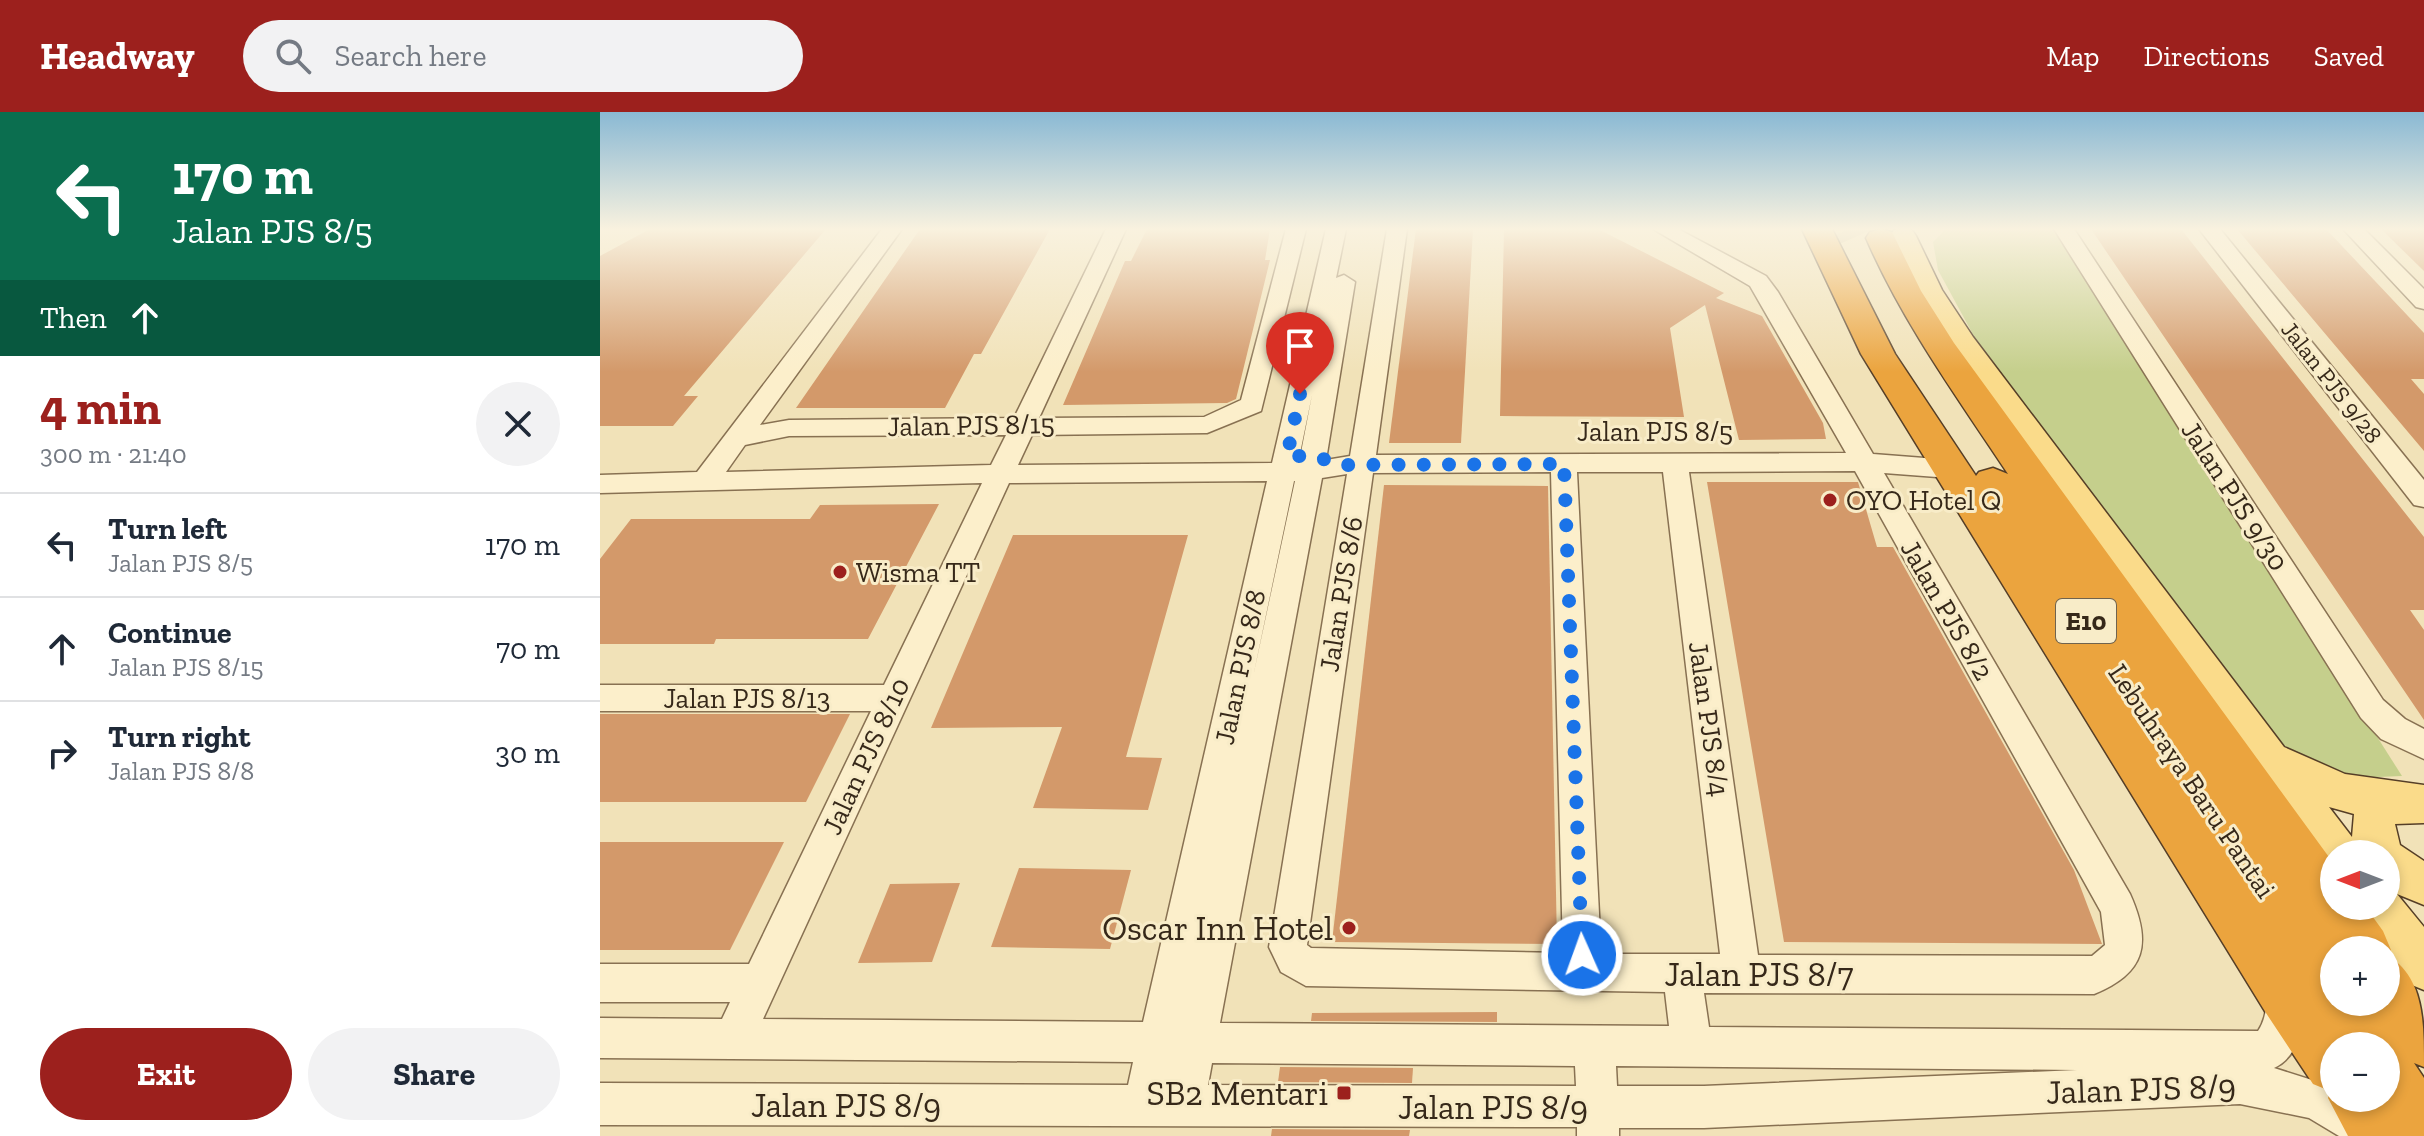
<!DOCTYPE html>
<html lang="en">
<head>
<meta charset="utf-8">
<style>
  body { margin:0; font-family:"Zilla Slab",serif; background:#f2f2f3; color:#1f2937; height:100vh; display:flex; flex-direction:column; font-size:30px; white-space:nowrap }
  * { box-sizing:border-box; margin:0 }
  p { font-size:26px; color:#747a83 }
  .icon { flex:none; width:44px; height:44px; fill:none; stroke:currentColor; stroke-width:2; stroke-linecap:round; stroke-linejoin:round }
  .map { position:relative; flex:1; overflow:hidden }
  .sheet { display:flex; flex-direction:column; background:#fff; width:600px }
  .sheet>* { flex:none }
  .top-card { background:#0b6e4f; color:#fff; overflow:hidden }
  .needle { width:52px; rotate:270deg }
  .controls { position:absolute; left:1720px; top:728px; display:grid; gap:16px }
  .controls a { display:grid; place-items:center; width:80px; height:80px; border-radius:50%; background:#fff; box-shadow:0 4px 12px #0003; font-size:40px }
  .pin { position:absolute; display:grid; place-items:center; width:68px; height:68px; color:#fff; margin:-82px -34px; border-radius:50% 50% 50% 0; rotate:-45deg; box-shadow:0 0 8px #0007 }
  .pin .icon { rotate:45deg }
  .me { position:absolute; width:88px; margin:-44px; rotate:358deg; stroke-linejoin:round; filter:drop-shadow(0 0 6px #0008) }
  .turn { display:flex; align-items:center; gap:28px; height:168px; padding:0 40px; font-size:36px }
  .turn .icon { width:104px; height:104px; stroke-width:2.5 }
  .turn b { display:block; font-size:56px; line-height:68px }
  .then { display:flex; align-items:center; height:76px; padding:0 40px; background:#0003; gap:16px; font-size:30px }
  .round { display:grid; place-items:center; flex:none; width:84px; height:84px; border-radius:42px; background:#f2f2f3 }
  .headline { display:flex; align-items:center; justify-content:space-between; height:136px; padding:0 40px }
  h1 { font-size:48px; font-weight:700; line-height:60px; color:#9c201d }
  .action { display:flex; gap:16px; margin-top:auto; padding:16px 40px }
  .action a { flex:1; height:92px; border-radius:48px; background:#9c201d; color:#fff; font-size:32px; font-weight:700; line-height:92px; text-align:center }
  .action a+a { background:#f2f2f3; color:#1f2937 }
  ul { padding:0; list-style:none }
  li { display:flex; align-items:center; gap:24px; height:104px; padding:0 40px; border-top:2px solid #e0e1e3 }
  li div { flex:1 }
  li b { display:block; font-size:30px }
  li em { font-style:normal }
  header { display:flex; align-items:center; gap:48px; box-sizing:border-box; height:112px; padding:0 40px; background:#9c201d; color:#fff }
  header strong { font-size:38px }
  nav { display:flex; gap:44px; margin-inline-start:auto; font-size:28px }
  .search { width:560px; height:72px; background:#f2f2f3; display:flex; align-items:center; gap:20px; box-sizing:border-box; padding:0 28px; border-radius:44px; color:#747a83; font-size:30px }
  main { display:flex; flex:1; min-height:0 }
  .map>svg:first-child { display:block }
  .green { fill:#c5cf8c }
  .building { fill:#d3996a }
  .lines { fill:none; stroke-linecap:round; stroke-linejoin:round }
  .highway-tunnel { stroke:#ccbd98; stroke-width:34; stroke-dasharray:34 17; stroke-linecap:butt }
  .minor-casing { stroke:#887152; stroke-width:3 }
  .major-casing { stroke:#553e27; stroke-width:3 }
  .highway-casing { stroke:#553e27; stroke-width:3 }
  .minor { fill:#fcefcb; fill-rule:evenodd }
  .major { fill:#fadb8a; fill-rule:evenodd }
  .highway { fill:#eba43e; fill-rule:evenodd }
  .route { stroke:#1a73e8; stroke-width:14; stroke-dasharray:0 25.2 }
  .poi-dot { fill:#9c201d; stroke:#f8ecc8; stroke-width:3 }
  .labels { text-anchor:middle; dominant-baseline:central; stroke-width:6; stroke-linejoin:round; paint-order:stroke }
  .far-street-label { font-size:24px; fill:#362819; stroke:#f8ecc8 }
  .shield { fill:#f8ecc8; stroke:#70634e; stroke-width:2 }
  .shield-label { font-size:26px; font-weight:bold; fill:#362819 }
  .street-label { font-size:28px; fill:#362819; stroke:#f8ecc8 }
  .poi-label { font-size:28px; fill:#362819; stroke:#f8ecc8; text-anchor:start }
  .near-poi-label { font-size:34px; fill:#362819; stroke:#f8ecc8; text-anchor:end }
  .near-street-label { font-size:34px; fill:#362819; stroke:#f8ecc8 }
</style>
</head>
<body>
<header>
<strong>Headway</strong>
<div class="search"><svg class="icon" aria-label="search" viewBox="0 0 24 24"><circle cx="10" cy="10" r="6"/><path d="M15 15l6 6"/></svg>Search here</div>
<nav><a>Map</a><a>Directions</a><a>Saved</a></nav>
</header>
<main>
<section class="sheet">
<div class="top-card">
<div class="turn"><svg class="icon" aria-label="left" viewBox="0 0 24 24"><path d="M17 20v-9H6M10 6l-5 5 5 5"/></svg><div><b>170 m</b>Jalan PJS 8/5</div></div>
<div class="then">Then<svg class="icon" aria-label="ahead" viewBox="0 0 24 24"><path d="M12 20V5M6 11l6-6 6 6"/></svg></div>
</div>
<div class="headline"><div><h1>4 min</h1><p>300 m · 21:40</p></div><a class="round"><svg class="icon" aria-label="close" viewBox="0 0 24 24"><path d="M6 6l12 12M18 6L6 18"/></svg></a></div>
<ul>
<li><svg class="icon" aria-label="left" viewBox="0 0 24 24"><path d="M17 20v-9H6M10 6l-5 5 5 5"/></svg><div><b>Turn left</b><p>Jalan PJS 8/5</p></div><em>170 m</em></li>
<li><svg class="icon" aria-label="ahead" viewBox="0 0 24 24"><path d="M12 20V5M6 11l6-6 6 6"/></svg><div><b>Continue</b><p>Jalan PJS 8/15</p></div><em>70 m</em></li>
<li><svg class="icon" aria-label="right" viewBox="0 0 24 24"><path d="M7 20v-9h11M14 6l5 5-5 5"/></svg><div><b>Turn right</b><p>Jalan PJS 8/8</p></div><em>30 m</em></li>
</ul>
<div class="action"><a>Exit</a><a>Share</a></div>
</section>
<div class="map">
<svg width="1824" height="1024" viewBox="0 0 1824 1024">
  <rect width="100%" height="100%" fill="#f1e2b8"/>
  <path class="green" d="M1346 117H1455L1802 664 1730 667 1674 627 1376 228 1338 158 1333 130Z"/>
  <g class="building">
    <path d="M50 117H226L84 284H98L73 314H0V144Z"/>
    <path d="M320 117H450L381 242H374L345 296H196Z"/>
    <path d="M547 117H670L665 148H670L636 287 627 291 463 293 525 149H531Z"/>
    <path d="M816 117H873L861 331H789Z"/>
    <path d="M904 117H998L1124 181 1116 186 1162 204 1223 311 1226 327 1139 328 1105 193 1070 216 1084 305 900 304Z"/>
    <path d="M1491 117H1581L1824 425V498H1810L1824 518V608Z"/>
    <path d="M1637 117H1726L1824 221V267H1811L1824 282V339Z"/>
    <path d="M1781 117H1824V159Z"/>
    <path d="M1107 370H1258L1277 435H1293L1474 758 1502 832 1184 830Z"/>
    <path d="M784 373 948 374 957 832 732 830Z"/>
    <path d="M339 392 268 527H116L114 532H0V447L31 407H210L220 393Z"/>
    <path d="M413 423H588L526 645 562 646 548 698 433 696 462 615 331 616Z"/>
    <path d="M0 602H250L206 690H0Z"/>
    <path d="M0 730H184L130 838H0Z"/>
    <path d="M419 756 531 758 510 837 391 835Z"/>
    <path d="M360 771 332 850 258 851 290 772Z"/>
    <path d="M897 900V910L711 909 712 901Z"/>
    <path d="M680 955 813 956 812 971 678 970Z"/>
    <path d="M672 1017 810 1018 809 1024H671Z"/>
  </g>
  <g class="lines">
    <path class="highway-tunnel" d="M1249 117 1253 126"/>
    <g class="minor-casing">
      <g id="minor">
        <path d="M282 117H302L160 313 189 308 414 306 506 117H526L439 306 604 305 641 288 686 117H706L661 299 607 321 432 323 418 353 672 351 726 117H746L736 166 744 163 755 170 726 348 750 344 787 117H807L776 343 1246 341 1150 174 1053 117H1078L1166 164 1178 180 1273 342 1350 348 1359 351 1363 357 1359 363 1350 366 1284 361 1530 782C1552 831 1546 861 1494 882L1104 881 1109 915 1658 919C1668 905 1666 885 1672 869L1686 864 1700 869C1710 895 1703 943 1674 956L1734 975V986C1763 986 1783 997 1794 1024H1739L1709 1006 1640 992 1104 1016H1019V1024H977V1015L0 1013V971L528 973 533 950 0 946V906L122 907 130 890H0V852H149L271 599H0V573H284L382 371 0 381V363L97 360ZM712 283 699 351H698ZM406 323 391 353 126 360 145 333 189 324ZM1255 359 1501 800 1505 833 1492 844 1158 843 1089 360ZM951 360 963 841 711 836 707 833 773 361ZM977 360H1063L1120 842H1001ZM747 362 669 835 681 860 706 874 1065 880 1069 914 620 911 722 366ZM667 369 543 910 163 907 409 371ZM694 369H695L653 565ZM612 951 975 954 976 974 608 973ZM1016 954 1477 958 1104 974H1017Z"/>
        <path d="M1454 117H1474L1783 588 1805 607 1824 617V647L1781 627 1761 606Z"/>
        <path d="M1599 117H1620L1824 368V395L1814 393Z"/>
        <path d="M1743 117H1764L1824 177V197L1816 195Z"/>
      </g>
    </g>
    <g class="major-casing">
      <path id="major" d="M1305 117 1312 118 1316 124 1342 178 1373 225 1684 635 1745 662 1824 673V711L1795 712 1800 733 1824 749V793L1797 782 1824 815V878L1807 871 1786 843V838H1782L1762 810 1755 794H1786V742H1734V761L1722 757 1346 229 1314 178 1290 124 1294 118ZM1729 695 1754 702 1752 725Z"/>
    </g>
    <g class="highway-casing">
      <path id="highway" d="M1202 117H1232L1295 242 1376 364 1379 360 1393 356 1408 362C1357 285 1303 211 1266 126L1270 120 1281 117 1292 120 1321 179 1354 231 1734 752V794H1765L1783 819 1791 838 1788 844C1824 865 1824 910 1824 955L1814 951 1824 966V1024H1748L1728 986 1730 979 1713 972 1666 901 1261 242ZM1734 838H1786V890H1734ZM1734 934H1786V986H1734Z"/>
    </g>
    <use href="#minor" class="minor"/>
    <use href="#major" class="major"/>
    <use href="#highway" class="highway"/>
  </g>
  <linearGradient id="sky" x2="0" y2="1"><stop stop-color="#8ab9d4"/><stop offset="0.45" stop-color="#f9f2df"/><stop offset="1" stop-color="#f9f2df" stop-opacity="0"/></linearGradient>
  <rect width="1824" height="260" fill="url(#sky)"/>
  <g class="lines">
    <path class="route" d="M700 282 687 344H714L741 353 964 352 982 843"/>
  </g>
  <g class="poi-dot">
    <circle cx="1230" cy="388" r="8"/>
    <circle cx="240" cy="460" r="8"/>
    <circle cx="749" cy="816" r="8"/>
    <rect x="736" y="973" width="16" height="16" rx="4"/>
  </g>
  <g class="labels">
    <g class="far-street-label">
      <text transform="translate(1732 270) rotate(52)">Jalan PJS 9/28</text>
    </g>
    <rect class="shield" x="1456" y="487" width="60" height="44" rx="6"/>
    <g class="shield-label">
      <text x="1486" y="509">E10</text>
    </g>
    <g class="street-label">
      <text transform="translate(371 313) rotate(-1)">Jalan PJS 8/15</text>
      <text x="1055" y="319">Jalan PJS 8/5</text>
      <text transform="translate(1635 384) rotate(57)">Jalan PJS 9/30</text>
      <text transform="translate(741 482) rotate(-81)">Jalan PJS 8/6</text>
      <text transform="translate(1347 498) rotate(60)">Jalan PJS 8/2</text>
      <text transform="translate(640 555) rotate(-78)">Jalan PJS 8/8</text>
      <text x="147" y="586">Jalan PJS 8/13</text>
      <text transform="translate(1109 607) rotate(82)">Jalan PJS 8/4</text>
      <text transform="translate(266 644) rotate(-65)">Jalan PJS 8/10</text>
      <text transform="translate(1592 669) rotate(56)">Lebuhraya Baru Pantai</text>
    </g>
    <g class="poi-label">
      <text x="1246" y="388">OYO Hotel Q</text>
      <text x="256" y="460">Wisma TT</text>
    </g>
    <g class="near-poi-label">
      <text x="733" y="816">Oscar Inn Hotel</text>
      <text x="728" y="981">SB2 Mentari</text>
    </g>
    <g class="near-street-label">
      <text x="1159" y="862">Jalan PJS 8/7</text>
      <text transform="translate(1541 977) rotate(-2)">Jalan PJS 8/9</text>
      <text x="246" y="993">Jalan PJS 8/9</text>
      <text x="893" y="995">Jalan PJS 8/9</text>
    </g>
  </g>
</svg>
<div class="controls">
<a><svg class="needle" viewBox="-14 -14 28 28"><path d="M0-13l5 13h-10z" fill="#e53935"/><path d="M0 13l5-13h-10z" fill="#747a83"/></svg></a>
<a>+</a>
<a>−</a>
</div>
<div class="pin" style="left:700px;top:282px;background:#d93025"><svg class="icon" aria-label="arrive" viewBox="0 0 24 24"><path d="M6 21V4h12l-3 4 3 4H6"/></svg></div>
<svg class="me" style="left:982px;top:843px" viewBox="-20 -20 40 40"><circle r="17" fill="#1a73e8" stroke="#fff" stroke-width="3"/><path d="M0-11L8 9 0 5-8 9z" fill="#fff"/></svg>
</div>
</main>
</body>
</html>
